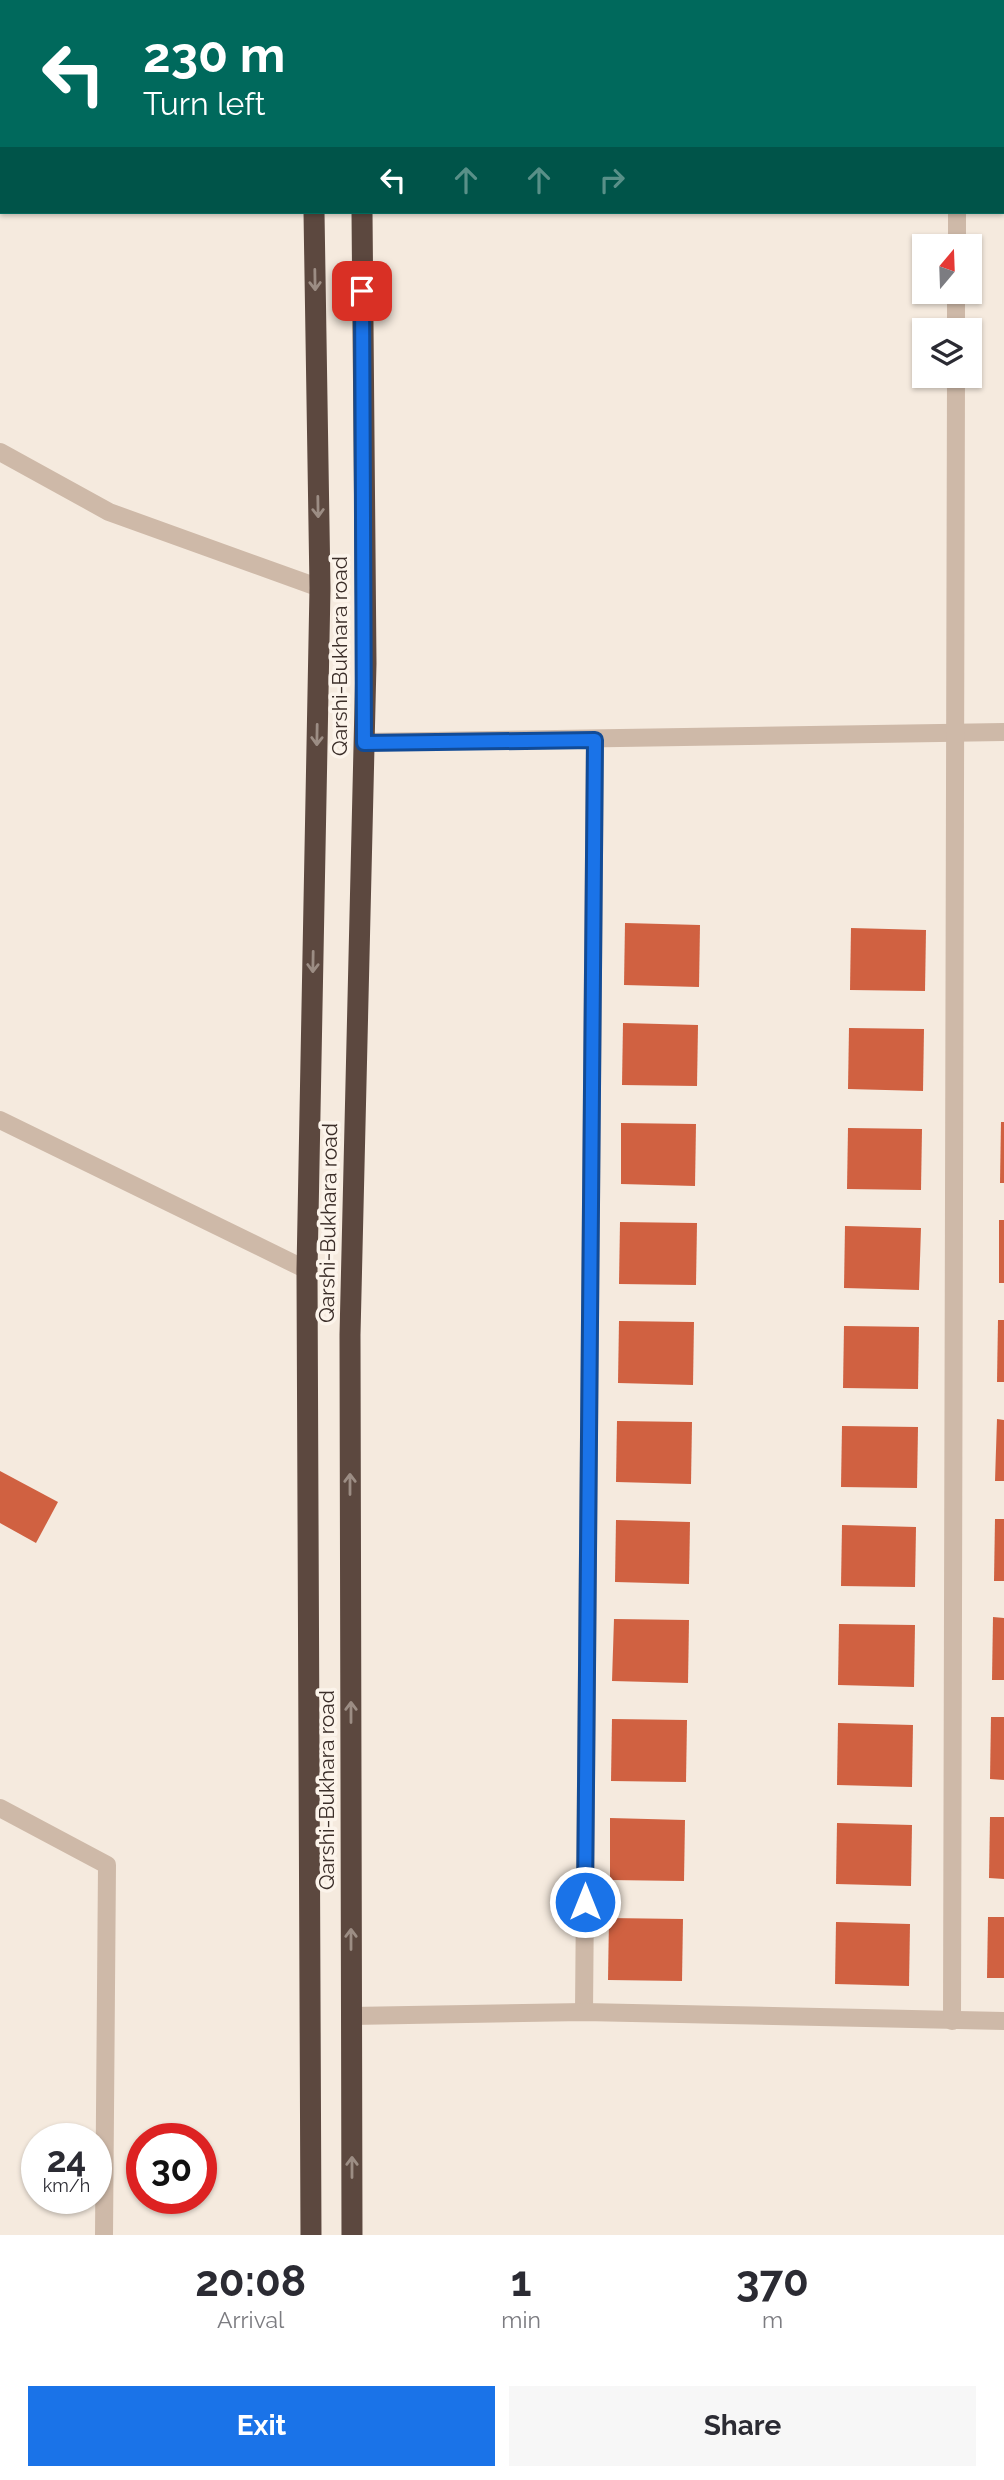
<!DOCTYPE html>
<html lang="en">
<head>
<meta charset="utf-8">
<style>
  body { margin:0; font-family:Raleway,sans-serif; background:#f7f7f7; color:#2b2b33; height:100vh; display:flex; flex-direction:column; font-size:26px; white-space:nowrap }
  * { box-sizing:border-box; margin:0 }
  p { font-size:23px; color:#7c7c81 }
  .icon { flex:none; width:38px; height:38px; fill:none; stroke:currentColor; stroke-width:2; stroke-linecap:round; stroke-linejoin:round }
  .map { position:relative; height:2235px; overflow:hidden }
  .panel { display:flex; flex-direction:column; background:#fff; flex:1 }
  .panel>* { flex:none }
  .top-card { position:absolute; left:0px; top:0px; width:1004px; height:214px; box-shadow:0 2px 5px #0004; background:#00695c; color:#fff; overflow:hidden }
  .needle { width:46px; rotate:19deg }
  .fabs { position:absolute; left:912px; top:234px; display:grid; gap:14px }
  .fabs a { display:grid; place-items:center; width:70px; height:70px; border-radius:0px; background:#fff; box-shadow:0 2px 5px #0004; font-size:35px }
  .speed { position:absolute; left:21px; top:2123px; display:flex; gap:14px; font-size:35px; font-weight:700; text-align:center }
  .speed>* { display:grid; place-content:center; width:91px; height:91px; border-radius:50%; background:#fff; box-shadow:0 2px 5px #0004; line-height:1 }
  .speed small { font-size:18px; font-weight:400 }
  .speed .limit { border:10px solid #d22; background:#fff; color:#111 }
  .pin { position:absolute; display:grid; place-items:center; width:60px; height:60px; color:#fff; margin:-30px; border-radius:14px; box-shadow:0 4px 10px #0006 }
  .me { position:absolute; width:77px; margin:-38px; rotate:0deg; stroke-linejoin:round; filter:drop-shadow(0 0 5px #0008) }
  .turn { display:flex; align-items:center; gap:24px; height:147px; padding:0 28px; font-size:32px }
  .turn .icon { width:91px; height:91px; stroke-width:2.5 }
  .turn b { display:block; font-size:49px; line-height:60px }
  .lanes { display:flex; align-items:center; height:66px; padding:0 28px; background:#0003; justify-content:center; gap:35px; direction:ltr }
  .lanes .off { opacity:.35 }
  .eta { display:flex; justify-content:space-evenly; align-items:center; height:119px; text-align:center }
  .eta b { font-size:42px; font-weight:700; line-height:49px }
  .action { display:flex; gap:14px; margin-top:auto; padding:14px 28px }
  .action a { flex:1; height:80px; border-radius:0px; background:#1a73e8; color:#fff; font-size:28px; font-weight:700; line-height:80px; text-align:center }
  .action a+a { background:#f7f7f7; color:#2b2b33 }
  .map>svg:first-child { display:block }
  .building { fill:#d06141 }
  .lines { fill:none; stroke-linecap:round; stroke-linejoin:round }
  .lane { stroke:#ceb9a8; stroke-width:18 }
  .street { stroke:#ceb9a8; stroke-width:18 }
  .highway { stroke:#5c483f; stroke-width:21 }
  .oneway { stroke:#9c8d84 }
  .route-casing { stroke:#114b97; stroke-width:18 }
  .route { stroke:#1a73e8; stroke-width:12 }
  .labels { text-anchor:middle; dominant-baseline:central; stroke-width:7; stroke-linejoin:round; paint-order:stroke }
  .street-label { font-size:21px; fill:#3b2e29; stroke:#fcf4eb }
</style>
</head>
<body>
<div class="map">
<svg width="1004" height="2235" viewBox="0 0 1004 2235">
  <rect width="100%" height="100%" fill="#f5eade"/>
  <g class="building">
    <path d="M625 923 700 925 699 987 624 985Z"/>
    <path d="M851 928 926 930 925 991 850 990Z"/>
    <path d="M623 1023 698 1025 697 1086 622 1085Z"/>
    <path d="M849 1028 924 1029 923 1091 848 1089Z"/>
    <path d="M1001 1122H1004V1183H1000Z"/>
    <path d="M621 1123 696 1124 695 1186 621 1184Z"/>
    <path d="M848 1128 922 1129 921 1190 847 1189Z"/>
    <rect x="999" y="1220" width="5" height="63"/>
    <path d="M620 1222 697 1223 696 1285 619 1284Z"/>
    <path d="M845 1226 921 1228 919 1290 844 1288Z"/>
    <path d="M998 1320H1004V1382H997Z"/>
    <path d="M619 1321 694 1322 693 1385 618 1383Z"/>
    <path d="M844 1326 919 1327 918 1389 843 1388Z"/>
    <path d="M997 1419 1004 1420V1481H995Z"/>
    <path d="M617 1421 692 1422 691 1484 616 1482Z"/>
    <path d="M842 1426 918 1427 917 1488 841 1487Z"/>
    <path d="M0 1471 58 1502 36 1543 0 1523Z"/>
    <path d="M995 1519H1004V1581H994Z"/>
    <path d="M616 1520 690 1522 689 1584 615 1582Z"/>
    <path d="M842 1525 916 1527 915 1587 841 1586Z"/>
    <path d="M993 1617 1004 1618V1680H992Z"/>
    <path d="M614 1619 689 1620 688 1683 612 1681Z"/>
    <path d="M839 1624 915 1625 914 1687 838 1685Z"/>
    <path d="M991 1717H1004V1780L990 1779Z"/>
    <path d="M612 1719 687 1720 686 1782 611 1781Z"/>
    <path d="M838 1723 913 1725 912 1787 837 1785Z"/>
    <path d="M990 1817H1004V1879L989 1878Z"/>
    <path d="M610 1818 685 1820 684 1881 610 1880Z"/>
    <path d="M837 1823 912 1825 911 1886 836 1884Z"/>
    <path d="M988 1917H1004V1978H987Z"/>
    <path d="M609 1918 683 1919 682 1981 608 1980Z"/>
    <path d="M836 1922 910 1924 909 1986 835 1984Z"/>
  </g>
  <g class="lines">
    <g class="lane">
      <path d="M0 452 109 512 320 588"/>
      <path d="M0 1120 307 1270"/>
      <path d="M0 1808 107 1865 104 2235"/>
    </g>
    <g class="street">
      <path d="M610 2V0"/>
      <path d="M958 2V0"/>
      <path d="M957 247V212"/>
      <path d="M956 331V292"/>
      <path d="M364 742 1004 732"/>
      <path d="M584 2012 595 740"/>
      <path d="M351 2016 584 2012 1004 2021"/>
      <path d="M952 2021 956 376"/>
    </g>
    <g class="highway">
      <path d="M311 0V2"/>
      <path d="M360 2V0"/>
      <path d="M311 2235 307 1270 320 588 314 212"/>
      <path d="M352 2235 350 1335 366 663 362 212"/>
    </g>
  </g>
  <defs><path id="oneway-shaft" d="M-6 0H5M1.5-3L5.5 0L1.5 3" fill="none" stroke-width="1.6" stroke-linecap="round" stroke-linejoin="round" transform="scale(1.75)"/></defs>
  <g class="oneway">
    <use href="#oneway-shaft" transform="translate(315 280) rotate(89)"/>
    <use href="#oneway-shaft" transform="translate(318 507) rotate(89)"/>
    <use href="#oneway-shaft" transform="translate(317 735) rotate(91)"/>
    <use href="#oneway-shaft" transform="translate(313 962) rotate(91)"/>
    <use href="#oneway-shaft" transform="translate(350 1484) rotate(-90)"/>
    <use href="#oneway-shaft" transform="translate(351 1712) rotate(-90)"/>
    <use href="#oneway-shaft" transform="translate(351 1939) rotate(-90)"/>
    <use href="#oneway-shaft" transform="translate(352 2167) rotate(-90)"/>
  </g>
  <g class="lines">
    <g class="route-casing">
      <path id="route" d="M362 291 364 743 595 740 585 1902"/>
    </g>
    <use href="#route" class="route"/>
  </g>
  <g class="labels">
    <g class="street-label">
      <text transform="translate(339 656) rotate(-90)">Qarshi-Bukhara road</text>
      <text transform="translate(328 1223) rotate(-89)">Qarshi-Bukhara road</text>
      <text transform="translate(326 1790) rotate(-90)">Qarshi-Bukhara road</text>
    </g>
  </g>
</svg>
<div class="fabs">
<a><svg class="needle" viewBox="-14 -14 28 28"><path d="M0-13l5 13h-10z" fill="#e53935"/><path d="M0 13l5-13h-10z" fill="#7c7c81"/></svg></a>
<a><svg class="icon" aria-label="layers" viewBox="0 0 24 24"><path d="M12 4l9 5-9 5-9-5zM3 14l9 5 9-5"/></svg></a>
</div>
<div class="speed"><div>24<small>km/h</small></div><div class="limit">30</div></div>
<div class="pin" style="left:362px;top:291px;background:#d93025"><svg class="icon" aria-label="arrive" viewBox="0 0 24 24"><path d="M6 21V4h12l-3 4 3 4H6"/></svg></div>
<svg class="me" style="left:585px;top:1902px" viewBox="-20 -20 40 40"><circle r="17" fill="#1a73e8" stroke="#fff" stroke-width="3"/><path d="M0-11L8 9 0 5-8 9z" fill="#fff"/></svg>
<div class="top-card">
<div class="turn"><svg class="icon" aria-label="left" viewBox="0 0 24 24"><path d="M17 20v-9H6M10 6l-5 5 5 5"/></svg><div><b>230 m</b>Turn left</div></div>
<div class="lanes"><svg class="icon" aria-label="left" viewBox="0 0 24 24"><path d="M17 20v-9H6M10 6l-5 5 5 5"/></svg><svg class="icon off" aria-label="ahead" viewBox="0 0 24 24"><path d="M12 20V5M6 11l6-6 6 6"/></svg><svg class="icon off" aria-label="ahead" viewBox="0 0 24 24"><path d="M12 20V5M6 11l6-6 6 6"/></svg><svg class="icon off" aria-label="right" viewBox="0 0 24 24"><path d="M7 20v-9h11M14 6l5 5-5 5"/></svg></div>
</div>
</div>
<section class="panel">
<div class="eta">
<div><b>20:08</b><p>Arrival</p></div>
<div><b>1</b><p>min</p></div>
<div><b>370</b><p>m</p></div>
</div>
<div class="action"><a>Exit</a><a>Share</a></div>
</section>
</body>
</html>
